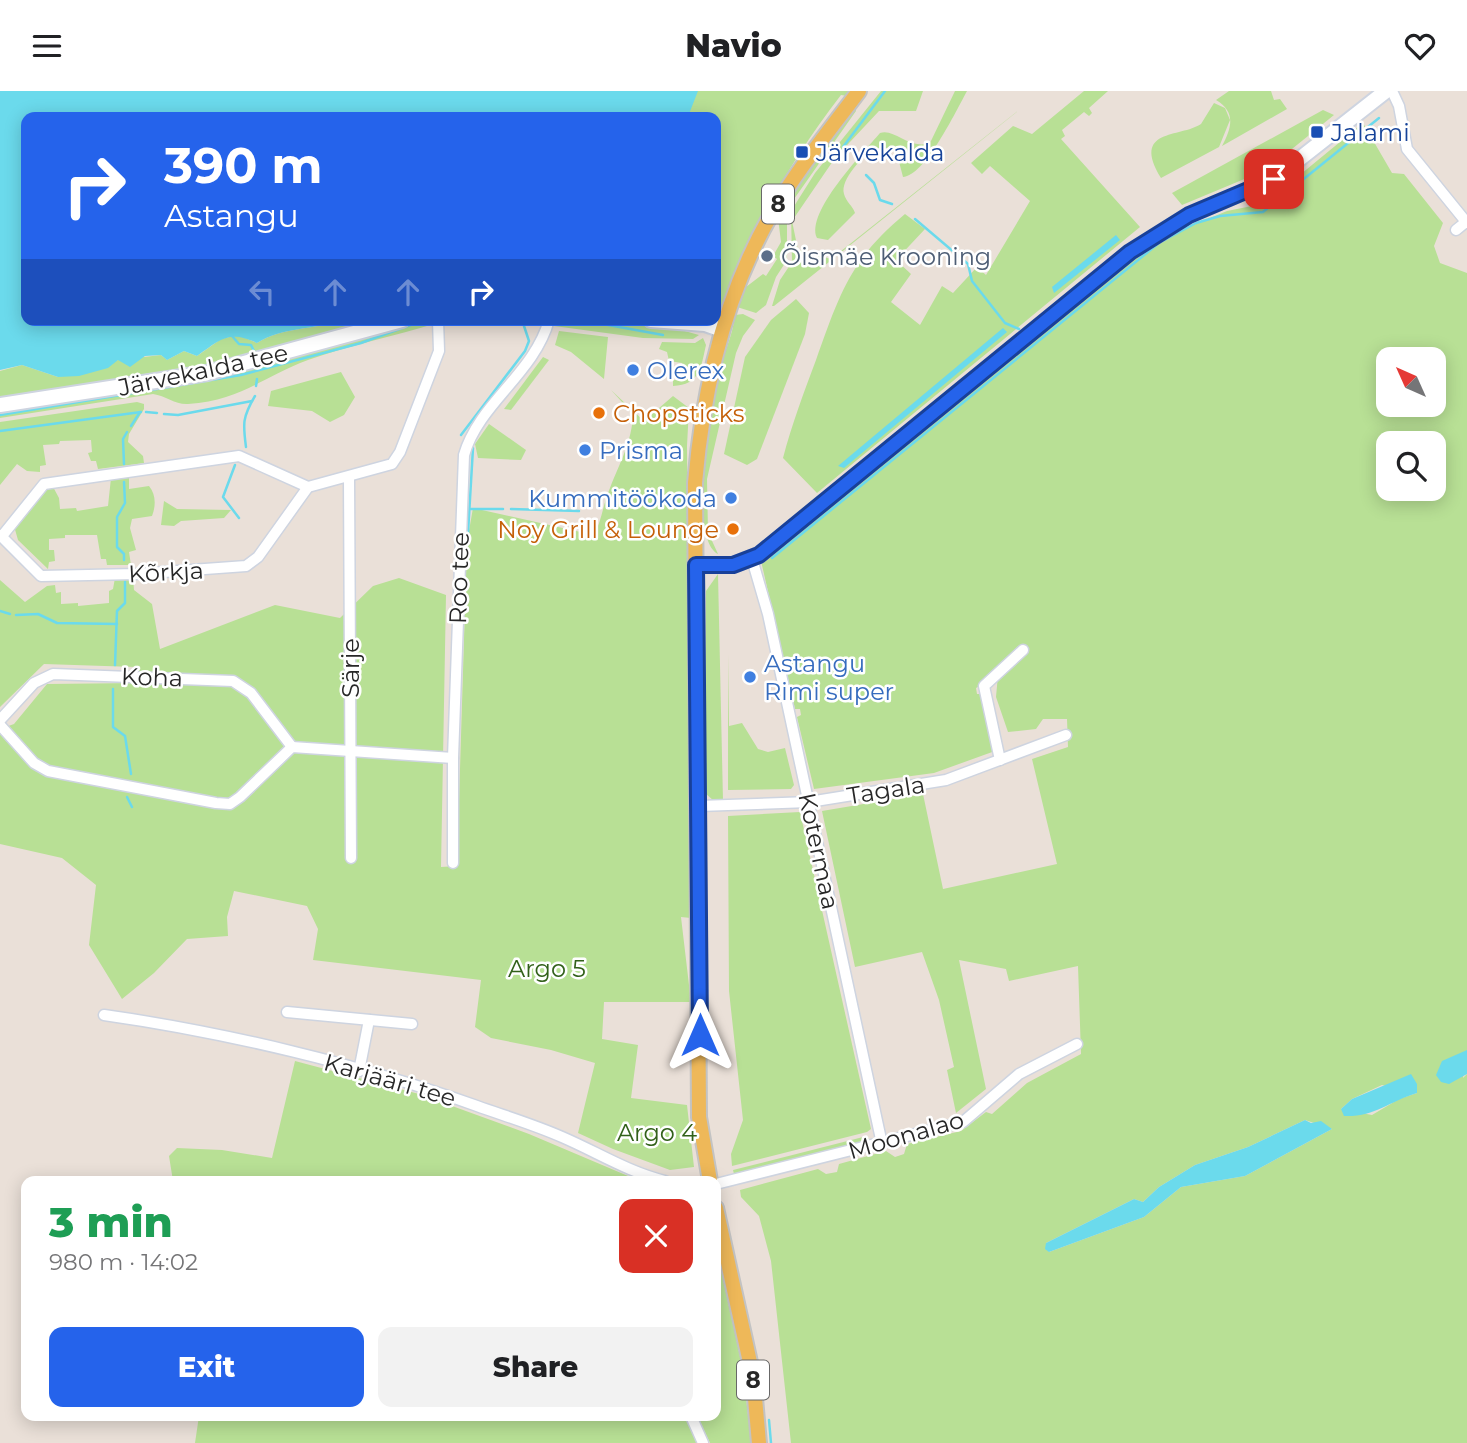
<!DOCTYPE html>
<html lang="en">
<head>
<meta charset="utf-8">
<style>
  body { margin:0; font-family:Montserrat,sans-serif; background:#f2f2f2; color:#202124; height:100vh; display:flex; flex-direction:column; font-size:26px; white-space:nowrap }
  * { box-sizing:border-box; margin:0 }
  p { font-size:23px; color:#757577 }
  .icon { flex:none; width:38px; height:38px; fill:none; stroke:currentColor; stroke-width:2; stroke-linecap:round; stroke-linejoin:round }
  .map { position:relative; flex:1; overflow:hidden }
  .panel { position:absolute; left:21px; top:1085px; width:700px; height:245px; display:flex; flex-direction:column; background:#fff; border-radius:14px; box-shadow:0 4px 18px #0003 }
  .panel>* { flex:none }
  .top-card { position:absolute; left:21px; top:21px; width:700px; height:214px; border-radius:14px; box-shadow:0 4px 18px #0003; background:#2563eb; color:#fff; overflow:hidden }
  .needle { width:46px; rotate:315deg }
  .controls { position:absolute; left:1376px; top:256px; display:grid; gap:14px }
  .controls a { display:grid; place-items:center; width:70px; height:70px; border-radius:14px; background:#fff; box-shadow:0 4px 18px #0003; font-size:35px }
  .pin { position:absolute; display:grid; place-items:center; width:60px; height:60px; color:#fff; margin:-30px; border-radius:14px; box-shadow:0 4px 10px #0006 }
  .me { position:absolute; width:77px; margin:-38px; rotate:0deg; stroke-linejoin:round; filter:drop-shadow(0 0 5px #0008) }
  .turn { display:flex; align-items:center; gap:24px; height:147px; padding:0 28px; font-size:32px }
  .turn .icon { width:91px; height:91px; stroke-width:2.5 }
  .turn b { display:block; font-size:49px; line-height:60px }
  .lanes { display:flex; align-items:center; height:66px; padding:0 28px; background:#0003; justify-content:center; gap:35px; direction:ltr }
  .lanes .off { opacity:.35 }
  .round { display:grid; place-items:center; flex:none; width:74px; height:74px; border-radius:14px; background:#f2f2f2 }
  .overview { display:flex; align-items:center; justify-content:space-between; height:119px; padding:0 28px }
  h1 { font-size:42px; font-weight:800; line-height:52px; color:#1e9e55 }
  .cta { display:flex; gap:14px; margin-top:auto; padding:14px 28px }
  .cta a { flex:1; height:80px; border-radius:14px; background:#2563eb; color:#fff; font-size:28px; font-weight:800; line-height:80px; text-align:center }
  .cta a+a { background:#f2f2f2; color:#202124 }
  header { display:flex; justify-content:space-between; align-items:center; height:91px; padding:0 28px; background:#fff; font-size:32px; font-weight:800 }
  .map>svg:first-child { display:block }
  .green { fill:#b8e095; fill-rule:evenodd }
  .water { fill:#6bdaec }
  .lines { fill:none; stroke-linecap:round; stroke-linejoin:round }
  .stream { stroke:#6bdaec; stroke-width:2.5 }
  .street-casing { stroke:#ced4e0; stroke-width:13 }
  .secondary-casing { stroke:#ced4e0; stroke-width:18 }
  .primary-casing { stroke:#c3c3c3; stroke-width:18 }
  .street { stroke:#fff; stroke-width:10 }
  .secondary { stroke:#fff; stroke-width:14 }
  .primary { stroke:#eeb859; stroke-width:14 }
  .route-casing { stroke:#184099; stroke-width:18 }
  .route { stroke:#2563eb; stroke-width:12 }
  .transit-dot { fill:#1a4fb4; stroke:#fff; stroke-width:2.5 }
  .service-dot { fill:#5c6f8a; stroke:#fff; stroke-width:2.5 }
  .shop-dot { fill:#3f7fe0; stroke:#fff; stroke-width:2.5 }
  .food-dot { fill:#e8710a; stroke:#fff; stroke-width:2.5 }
  .labels { text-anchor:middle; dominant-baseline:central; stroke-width:5; stroke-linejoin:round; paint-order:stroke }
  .shield { fill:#fff; stroke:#686868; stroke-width:2 }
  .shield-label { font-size:23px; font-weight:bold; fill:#272727 }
  .transit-label { font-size:24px; fill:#164399; stroke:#fff; text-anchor:start }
  .service-label { font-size:24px; fill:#4e5e75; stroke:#fff; text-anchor:start }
  .street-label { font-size:24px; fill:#272727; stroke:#fff }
  .shop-label { font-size:24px; fill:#366cbe; stroke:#fff; text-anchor:start }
  .food-label { font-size:24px; fill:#c56008; stroke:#fff; text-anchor:start }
  .park-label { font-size:24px; fill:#32611a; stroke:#fff }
</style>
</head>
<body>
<header><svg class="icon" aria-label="menu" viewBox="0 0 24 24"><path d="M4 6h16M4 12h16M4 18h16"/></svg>Navio<svg class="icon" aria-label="heart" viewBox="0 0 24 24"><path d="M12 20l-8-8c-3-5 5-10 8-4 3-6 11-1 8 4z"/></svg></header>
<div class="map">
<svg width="1467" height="1352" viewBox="0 0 1467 1352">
  <rect width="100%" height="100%" fill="#eae0d8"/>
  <g class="green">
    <path d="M646 0H851L847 5 841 4C792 67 751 139 723 214L716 215V26H594Z"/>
    <path d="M881 0H923L916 20H879L835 67 792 130 798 159 831 168 1043 0 774 215H772L780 189 792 171 791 120 815 82Z"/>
    <path d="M955 0H967C956 20 925 85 903 86L897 63 888 57H874C863 66 840 88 844 103 846 111 853 115 855 122L828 149 817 147C805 122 863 62 880 42 895 37 908 59 930 52Z"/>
    <path d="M1084 0H1108L1089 17 1092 22 1089 25 1084 21 1062 39 1065 45 1061 48 1140 136 817 402 783 367C792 333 804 301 816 269 839 205 850 168 905 123L925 138 896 169 911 183 891 211 920 234 942 195 953 202 977 176 986 184 1030 110 990 75 982 83 971 72 1013 35 1032 43Z"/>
    <path d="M1229 0H1271L1274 9 1280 8 1287 18 1222 55C1232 36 1236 21 1216 9Z"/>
    <path d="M1214 12 1225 17 1230 29 1219 56 1161 87C1131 37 1180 47 1201 33Z"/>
    <path d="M855 16 856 20 787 118V169L776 186 766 214 756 222 737 216 746 196 763 183 766 185 777 168 773 165 781 151 778 127 824 55Z"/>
    <path d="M1323 19 1334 24 1266 79 1182 114 1172 102Z"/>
    <path d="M1363 32 1392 82 1404 83 1443 132 1434 155 1440 172 1467 182V959L1463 987 1467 983V1352H791L771 1170 759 1125 741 1106 740 1099 818 1078 826 1083 837 1081 839 1073 886 1060 895 1066 904 1063 907 1053 961 1040 986 1021 992 1023 1027 992 1081 963 1078 875 1009 890 1006 878 959 869 986 998 956 1022 947 979 954 976 939 909 922 861 855 876 822 720 923 703 943 798 1057 773 1032 668 1068 656 1067 628H1043L1036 638 1008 641 996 606 998 584 976 597 977 603H984L995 660 934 682 814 698 797 626 801 624 800 618H795L761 470 1135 163 1169 140 1172 143 1227 120 1257 114 1301 83ZM1388 268H1433V313H1388ZM1388 352H1433V397H1388ZM1382 994 1417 1002 1399 1008 1372 1024 1341 1018 1352 1008ZM1305 1029 1332 1038 1245 1085 1181 1096 1144 1126 1049 1161 1046 1152 1134 1108 1143 1111 1159 1096 1195 1074 1248 1056Z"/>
    <path d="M796 208 809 222 805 243 757 368 747 374 724 363 745 266 771 229Z"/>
    <path d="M743 223 755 229 743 245 736 262 707 388 708 441 718 463C688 448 709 316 717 286 722 266 733 245 735 224Z"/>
    <path d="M342 229H384L203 278 0 309V280L22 274 58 286 118 269 161 264 167 269 184 260 197 265 221 248 238 244 257 252C282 236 314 239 342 229Z"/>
    <path d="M415 229H436L437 232C395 245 350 254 308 269 262 286 242 309 188 313 176 314 166 305 153 303L0 327V320L227 284Z"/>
    <path d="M554 229H596L681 239 699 244 693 248 643 247 554 235Z"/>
    <path d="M559 240 608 246 604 288 571 261 555 254Z"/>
    <path d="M703 247 706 254C701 276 700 294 673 295V289H680L682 272 669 270 667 261 659 258 662 251 695 252Z"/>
    <path d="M543 266 549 269 511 319 504 318Z"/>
    <path d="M341 281 355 306 344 324 330 331 312 320 268 315 271 300Z"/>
    <path d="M611 299 644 330 673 305 689 317 687 355 691 827 681 826 691 911H604L602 948 638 954 631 1007 687 1014 694 1076 670 1079 613 1058 578 1042 595 972 551 959 491 947 475 936 481 889 313 869 318 838 307 815 234 800 227 826 228 845 187 848 154 882 122 908 89 854 96 794 62 767 0 753V638L14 633 47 593 137 592 135 576 44 573 0 616V489L25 511 47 495 55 494 56 502 61 501V513L78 512V515L109 512V500L113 498 115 487 133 486 134 499 152 513 160 558 275 514 340 527 373 495 399 487 446 504 441 776 457 775 467 451 473 417 594 444C602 429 603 413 610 397 620 371 632 351 633 323Z"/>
    <path d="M137 311 144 313V318L129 343 128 351 143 365 144 372 98 378 96 370H91L88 362 92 361 91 349 60 350 59 353 43 354 46 374 40 375V381L27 380 17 373 0 394V331Z"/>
    <path d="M489 333 526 359 521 369 478 367 475 353Z"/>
    <path d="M129 386V398L149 395C156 403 156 415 152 425L132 428 130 437 136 459 129 461 131 474H107L106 468H101L97 444H65V447L49 448V459H54L55 470 49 471 48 478 18 449 14 435 36 405 52 394 59 407 60 418 76 417 77 420 108 415 111 387Z"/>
    <path d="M164 410 177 418 231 419 224 427 181 430 174 435 161 434Z"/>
    <path d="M718 483 723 710H714L705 702 706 500Z"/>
    <path d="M728 563 729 635 742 632 758 658 768 661 785 657 794 694 791 698 728 699Z"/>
    <path d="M800 721 871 1038 867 1041 732 1075 731 1063 743 1029 729 900 728 725Z"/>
    <path d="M295 970 419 1003 529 1043 640 1090H173L169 1065 177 1057 222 1059 272 1067Z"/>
    <path d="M867 1045 871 1051 734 1083 733 1079Z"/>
    <path d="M716 1156 743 1279 751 1352H710L697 1325H716Z"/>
    <path d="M199 1325H686L700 1352H195Z"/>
  </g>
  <g class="water">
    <path d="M0 0H698L689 23 680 26H26V229H342C314 239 282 236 257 252 229 239 221 248 197 265L184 260 167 269 161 264 145 265 130 276 118 269 108 277 79 285 58 286 22 274 0 279Z"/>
    <path d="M1116 144 1120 149 1054 202 1052 196Z"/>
    <path d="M1003 237 1007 241 844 377 838 375Z"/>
    <path d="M1467 959V983L1449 993 1441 991 1436 984 1442 970Z"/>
    <path d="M1411 983 1417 993V1002C1388 1011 1375 1026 1344 1025L1341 1018 1352 1008Z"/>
    <path d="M1305 1029 1311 1032 1321 1030 1332 1038 1245 1085 1181 1096 1144 1126 1049 1161 1045 1158 1046 1152 1134 1108 1143 1111 1159 1096 1195 1074 1248 1056Z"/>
  </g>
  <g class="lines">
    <g class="stream">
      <path d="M846 66 843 56 885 0"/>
      <path d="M866 84 874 92 880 109 892 113"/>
      <path d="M915 128 968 173 972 190 1005 232 1019 238"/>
      <path d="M581 229 663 244"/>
      <path d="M232 245 239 253 251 254 255 262"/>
      <path d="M256 295 257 288"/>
      <path d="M146 321 157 322"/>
      <path d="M164 323 178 324 252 310"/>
      <path d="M0 324 241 284 361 252 424 229"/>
      <path d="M131 335 140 321"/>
      <path d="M0 340 141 321"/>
      <path d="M461 344 525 260 529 250 524 235"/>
      <path d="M246 356C243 333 242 327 255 305"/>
      <path d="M124 373 123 348 127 341"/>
      <path d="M235 374 223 406 239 427"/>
      <path d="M124 391 125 412 117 426V456L124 463V469"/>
      <path d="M471 418H503"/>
      <path d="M511 418 579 420"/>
      <path d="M468 442 473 357"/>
      <path d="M772 467 1159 152 1196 132 1220 125 1263 121 1379 27"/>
      <path d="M0 520 10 523"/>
      <path d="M16 524 38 523 57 532 117 533"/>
      <path d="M115 574 117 520 125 512V491"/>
      <path d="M113 598V636L125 645 131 683"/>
      <path d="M127 706 132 716"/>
      <path d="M769 1329 771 1352"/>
    </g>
    <g class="street-casing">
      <g id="street">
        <path d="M1392 0 1399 15 1407 58 1467 132"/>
        <path d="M1456 139 1466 131"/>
        <path d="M349 387 351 767"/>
        <path d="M0 444 41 485 136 483 246 475 258 466 308 396 392 373 400 361 439 260 438 229"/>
        <path d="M2 445 44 393 239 365 308 396"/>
        <path d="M752 468 768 523 882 1053"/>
        <path d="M0 629 34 592 53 583 233 590 251 602 292 656"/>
        <path d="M0 634 34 672 48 680 216 712 230 713 240 706 292 656 453 667"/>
        <path d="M1000 669 984 595 1023 559"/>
        <path d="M699 715 809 711 946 689 1066 644"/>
        <path d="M453 772V667L464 364C479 312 534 283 549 229"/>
        <path d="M287 921 412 933"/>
        <path d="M104 924C224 941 363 974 477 1015 505 1025 535 1034 562 1046 597 1061 628 1081 665 1090"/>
        <path d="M359 980 369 929"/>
        <path d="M716 1093 963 1031 1019 983 1077 953"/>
        <path d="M691 1325 703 1352"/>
      </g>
    </g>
    <g class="secondary-casing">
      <g id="secondary">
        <path d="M651 229 705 233 722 239"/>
        <path d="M0 314 207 282 402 229"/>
        <path d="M696 474H733L759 464 1130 161 1189 124 1274 88 1386 0"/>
      </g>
    </g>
    <g class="primary-casing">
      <g id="primary">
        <path d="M710 1090 699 1026 695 392C703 298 724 205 772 122 797 79 829 40 859 0"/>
        <path d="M716 1117 753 1285 759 1352"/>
      </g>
    </g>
    <use href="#street" class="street"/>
    <use href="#secondary" class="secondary"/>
    <use href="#primary" class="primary"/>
  </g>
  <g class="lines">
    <g class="route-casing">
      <path id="route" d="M700 944 696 474H733L759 464 1130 161 1189 124 1274 88"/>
    </g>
    <use href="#route" class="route"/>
  </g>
  <g class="transit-dot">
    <rect x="1310" y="34" width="14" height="14" rx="3.5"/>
    <rect x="795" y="54" width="14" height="14" rx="3.5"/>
  </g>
  <circle class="service-dot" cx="767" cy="165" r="7"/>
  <g class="shop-dot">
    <circle cx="633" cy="279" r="7"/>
    <circle cx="585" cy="359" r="7"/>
    <circle cx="731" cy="407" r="7"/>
    <circle cx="750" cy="586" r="7"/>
  </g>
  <g class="food-dot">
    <circle cx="599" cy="322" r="7"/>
    <circle cx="733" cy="438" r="7"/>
  </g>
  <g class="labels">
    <g class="shield">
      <rect x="762" y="93.5" width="32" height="39" rx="5"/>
      <rect x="737" y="1269.5" width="32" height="39" rx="5"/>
    </g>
    <g class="shield-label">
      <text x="778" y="113">8</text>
      <text x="753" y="1289">8</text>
    </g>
    <g class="transit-label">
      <text x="1331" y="41">Jalami</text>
      <text x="816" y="61">Järvekalda</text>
    </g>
    <g class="service-label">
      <text x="781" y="165">Õismäe Krooning</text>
    </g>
    <g class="street-label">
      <text transform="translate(203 279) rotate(-12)">Järvekalda tee</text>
      <text transform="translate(166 481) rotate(-3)">Kõrkja</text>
      <text transform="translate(459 487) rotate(-88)">Roo tee</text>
      <text transform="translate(350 577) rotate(-90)">Särje</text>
      <text transform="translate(152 586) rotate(2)">Koha</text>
      <text transform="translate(886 699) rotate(-9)">Tagala</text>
      <text transform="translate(819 760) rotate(78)">Kotermaa</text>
      <text transform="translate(390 989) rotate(16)">Karjääri tee</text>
      <text transform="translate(906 1044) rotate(-16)">Moonalao</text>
    </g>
    <g class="shop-label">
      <text x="647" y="279">Olerex</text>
      <text x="599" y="359">Prisma</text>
      <text x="717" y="407" text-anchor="end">Kummitöökoda</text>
      <text x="764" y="572">Astangu<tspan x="764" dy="28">Rimi super</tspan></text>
    </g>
    <g class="food-label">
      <text x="613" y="322">Chopsticks</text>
      <text x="719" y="438" text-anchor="end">Noy Grill &amp; Lounge</text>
    </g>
    <g class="park-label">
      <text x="547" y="877">Argo 5</text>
      <text x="657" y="1041">Argo 4</text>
    </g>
  </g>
</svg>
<div class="controls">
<a><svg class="needle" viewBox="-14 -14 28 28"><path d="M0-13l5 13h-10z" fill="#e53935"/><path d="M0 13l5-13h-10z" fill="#757577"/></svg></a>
<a><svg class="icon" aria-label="search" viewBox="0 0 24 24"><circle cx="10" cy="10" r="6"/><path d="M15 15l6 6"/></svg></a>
</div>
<div class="pin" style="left:1274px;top:88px;background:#d93025"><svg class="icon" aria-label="arrive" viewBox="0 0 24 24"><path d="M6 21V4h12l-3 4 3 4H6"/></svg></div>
<svg class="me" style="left:700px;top:944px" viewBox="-20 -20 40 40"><path d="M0-17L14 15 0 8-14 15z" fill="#2563eb" stroke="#fff" stroke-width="4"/></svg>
<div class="top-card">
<div class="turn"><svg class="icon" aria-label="right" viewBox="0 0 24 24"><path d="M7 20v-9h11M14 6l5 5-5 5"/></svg><div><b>390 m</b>Astangu</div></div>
<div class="lanes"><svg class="icon off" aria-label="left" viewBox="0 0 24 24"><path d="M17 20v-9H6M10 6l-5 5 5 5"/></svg><svg class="icon off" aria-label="ahead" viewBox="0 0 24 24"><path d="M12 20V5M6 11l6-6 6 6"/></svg><svg class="icon off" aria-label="ahead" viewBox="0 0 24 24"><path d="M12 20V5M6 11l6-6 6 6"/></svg><svg class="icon" aria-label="right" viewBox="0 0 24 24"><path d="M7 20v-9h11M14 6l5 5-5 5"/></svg></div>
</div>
<section class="panel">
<div class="overview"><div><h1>3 min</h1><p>980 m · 14:02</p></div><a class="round" style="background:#d93025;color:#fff"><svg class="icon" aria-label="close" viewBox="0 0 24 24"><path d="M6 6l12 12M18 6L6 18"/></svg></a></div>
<div class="cta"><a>Exit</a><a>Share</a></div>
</section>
</div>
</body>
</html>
